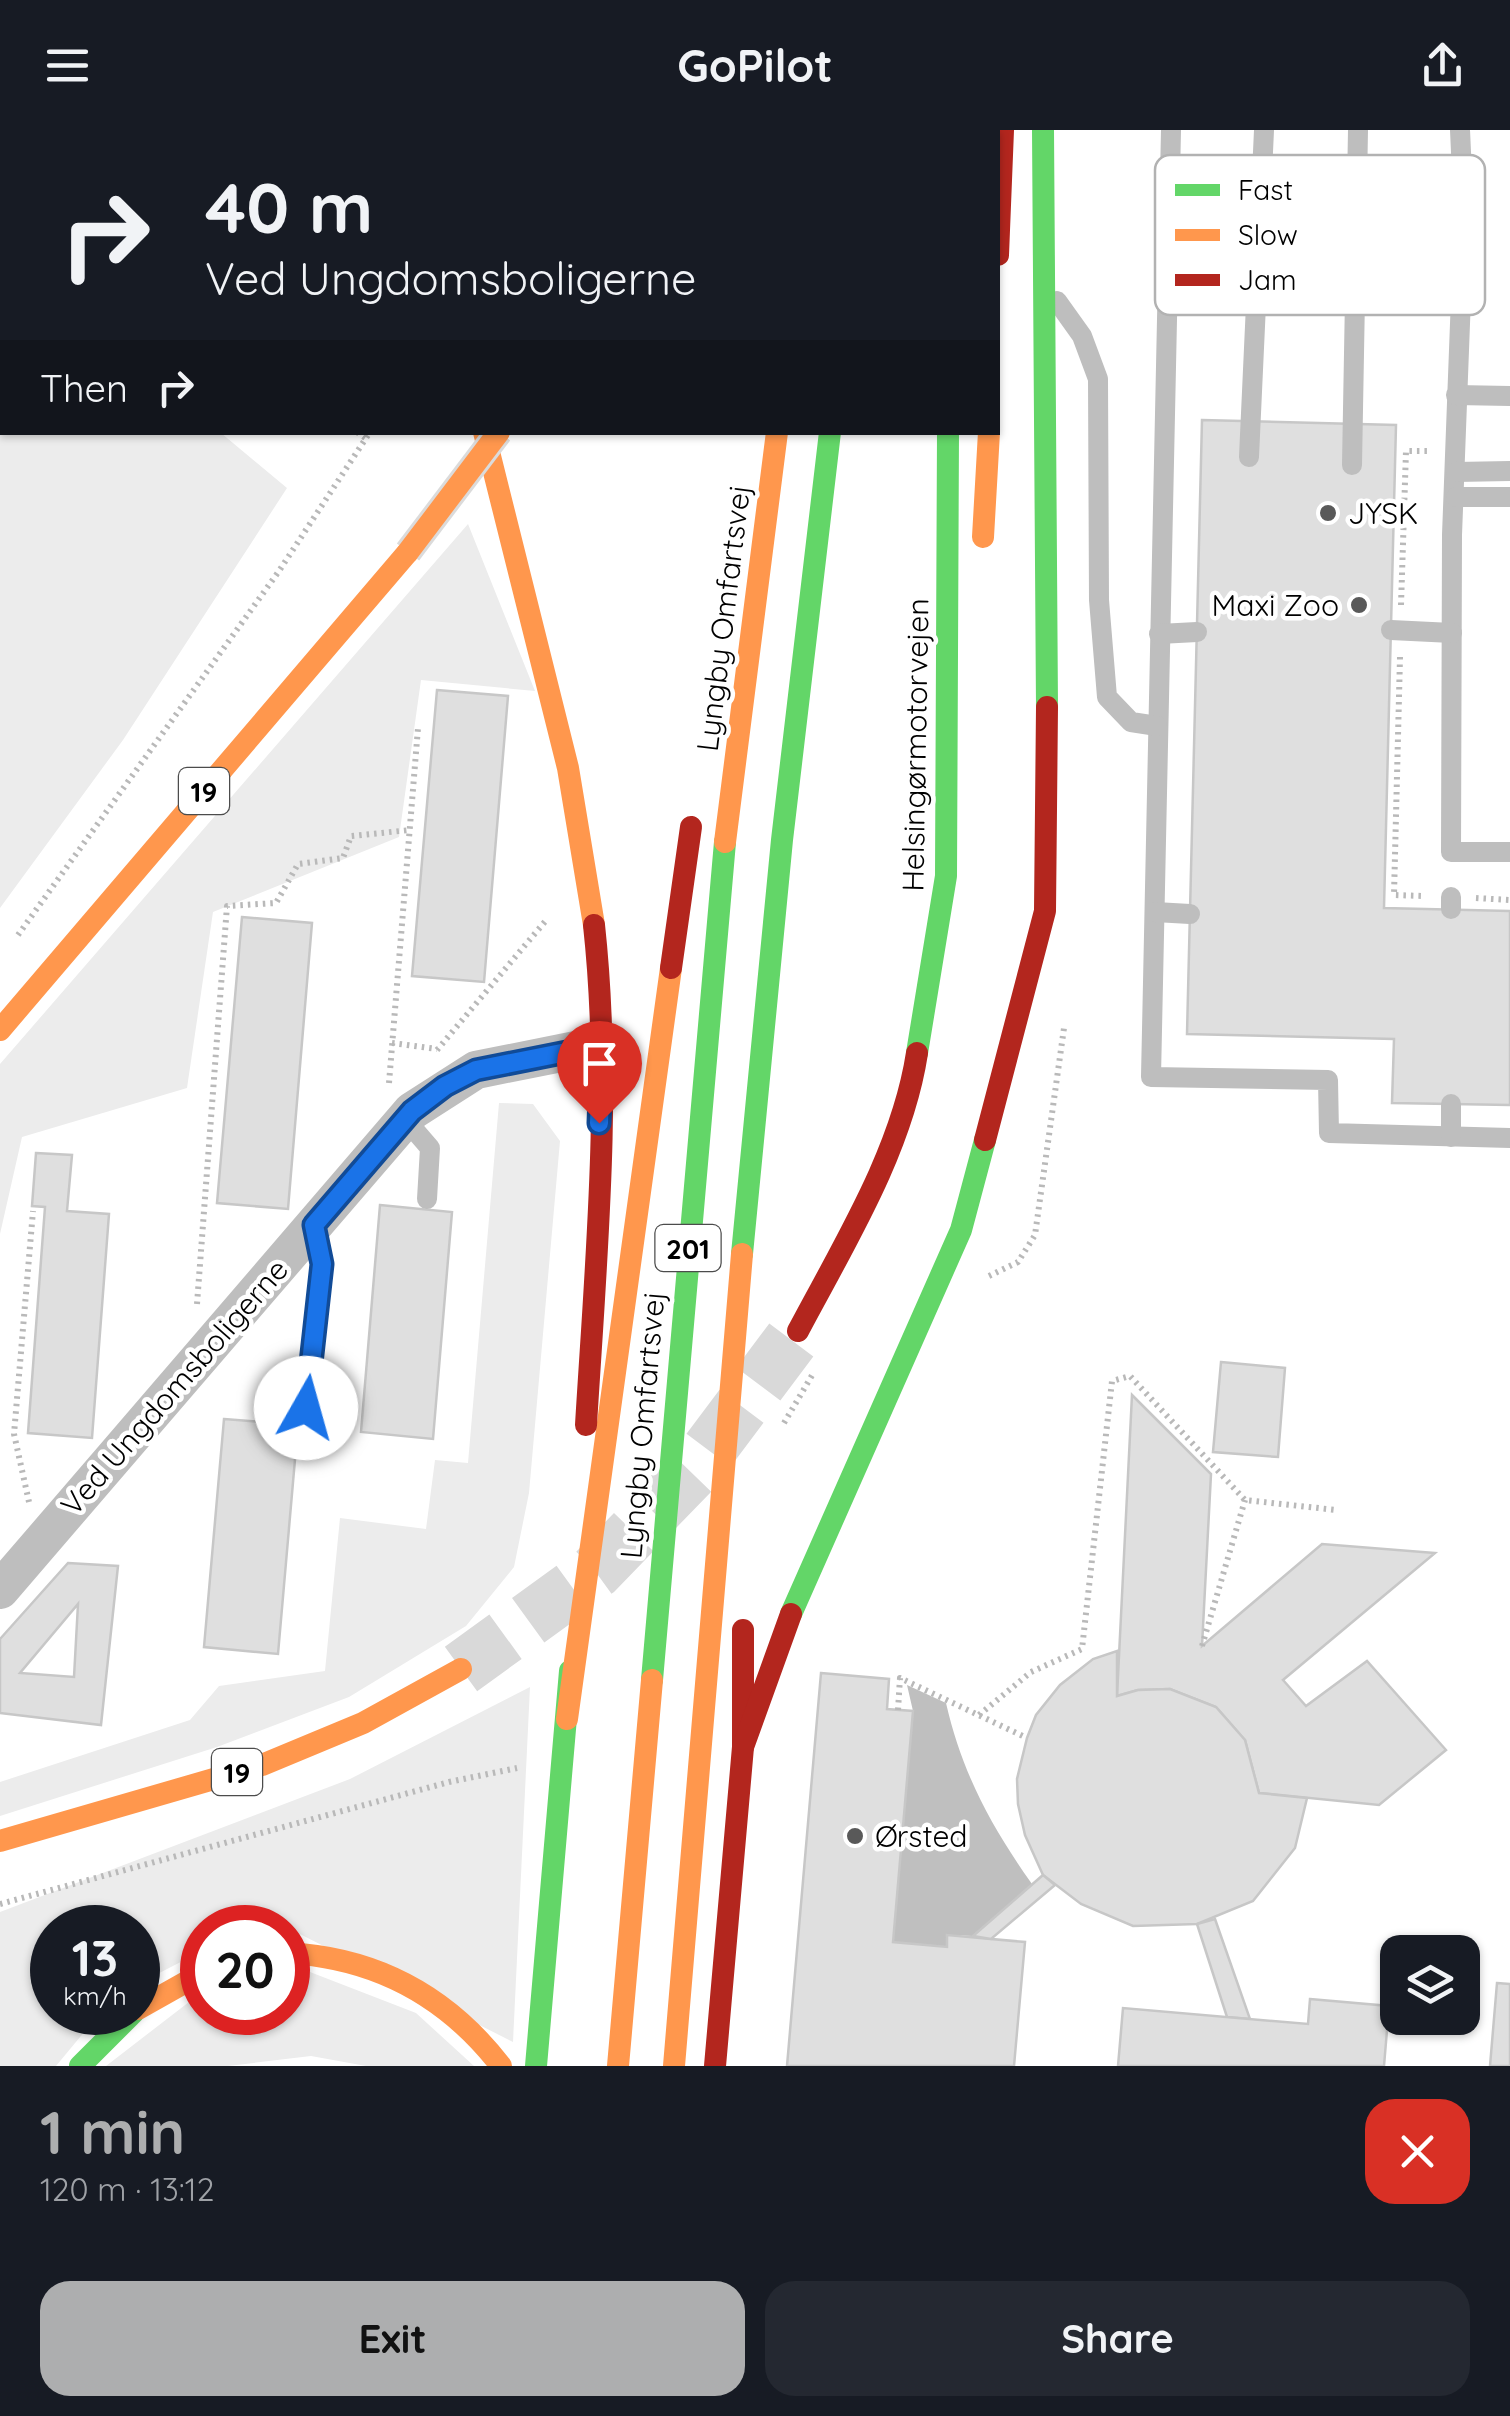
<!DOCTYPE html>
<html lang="en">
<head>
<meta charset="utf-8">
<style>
  body { margin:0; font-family:Quicksand,sans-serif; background:#242831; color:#f1f3f6; height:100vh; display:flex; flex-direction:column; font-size:38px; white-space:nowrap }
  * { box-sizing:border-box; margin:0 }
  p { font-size:32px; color:#9ea1a6 }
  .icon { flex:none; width:55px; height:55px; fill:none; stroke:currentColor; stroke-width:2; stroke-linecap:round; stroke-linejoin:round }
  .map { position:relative; height:1936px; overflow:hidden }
  .panel { display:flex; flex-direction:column; background:#171b24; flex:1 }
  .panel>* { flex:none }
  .hud { position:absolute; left:0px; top:0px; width:1000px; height:305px; box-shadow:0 2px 8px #0004; background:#171b24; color:#f1f3f6; overflow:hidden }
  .controls { position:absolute; left:1380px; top:1805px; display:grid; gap:20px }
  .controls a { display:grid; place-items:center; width:100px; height:100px; border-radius:20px; background:#171b24; box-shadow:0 2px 8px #0004; font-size:50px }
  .speed { position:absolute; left:30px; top:1775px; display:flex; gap:20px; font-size:50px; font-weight:700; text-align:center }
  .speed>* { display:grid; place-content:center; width:130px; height:130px; border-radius:50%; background:#171b24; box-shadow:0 2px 8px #0004; line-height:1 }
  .speed small { font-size:25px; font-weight:400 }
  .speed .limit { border:15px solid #d22; background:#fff; color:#111 }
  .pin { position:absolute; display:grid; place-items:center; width:85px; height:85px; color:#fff; margin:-102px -42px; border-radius:50% 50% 50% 0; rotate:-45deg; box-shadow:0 0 10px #0007 }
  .pin .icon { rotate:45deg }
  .me { position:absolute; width:110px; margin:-55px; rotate:7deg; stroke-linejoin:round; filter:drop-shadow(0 0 8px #0008) }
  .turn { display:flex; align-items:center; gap:35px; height:210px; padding:0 40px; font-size:45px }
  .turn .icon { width:130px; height:130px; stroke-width:2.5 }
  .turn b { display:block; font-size:70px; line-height:85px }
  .then { display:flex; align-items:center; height:95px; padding:0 40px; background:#0003; gap:20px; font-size:38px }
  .round { display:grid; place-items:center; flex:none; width:105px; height:105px; border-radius:30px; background:#242831 }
  .head { display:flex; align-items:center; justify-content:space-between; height:170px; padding:0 40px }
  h1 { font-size:60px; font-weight:700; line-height:75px; color:#adaeaf }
  .action { display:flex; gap:20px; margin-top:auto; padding:20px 40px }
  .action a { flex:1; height:115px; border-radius:30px; background:#adaeaf; color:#111; font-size:40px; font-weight:700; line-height:115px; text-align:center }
  .action a+a { background:#242831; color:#f1f3f6 }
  header { display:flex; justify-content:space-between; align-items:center; height:130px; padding:0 40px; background:#171b24; font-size:45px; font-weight:700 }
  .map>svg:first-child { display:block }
  .green { fill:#ececec }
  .water { fill:#bfbfbf }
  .building { fill:#dfdfdf; stroke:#c7c7c7; stroke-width:2.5; fill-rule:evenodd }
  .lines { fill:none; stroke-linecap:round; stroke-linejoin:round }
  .highway-tunnel { stroke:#d9d9d9; stroke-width:55; stroke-dasharray:55 28; stroke-linecap:butt }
  .path { stroke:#b9b9b9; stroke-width:6; stroke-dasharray:2.5 5; stroke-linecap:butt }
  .lane { stroke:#bebebe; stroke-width:20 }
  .street { stroke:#bebebe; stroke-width:38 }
  .fast { stroke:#63d668; stroke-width:22 }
  .slow { stroke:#ff974d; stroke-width:22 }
  .jam { stroke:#b3261e; stroke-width:22 }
  .slow-bridge-casing { stroke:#dbdbdb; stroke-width:28; stroke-linecap:butt }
  .slow-bridge { stroke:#ff974d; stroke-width:22 }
  .route-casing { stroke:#114b97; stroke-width:25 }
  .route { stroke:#1a73e8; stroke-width:18 }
  .poi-dot { fill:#595959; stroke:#fff; stroke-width:4 }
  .labels { text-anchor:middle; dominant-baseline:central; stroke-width:9; stroke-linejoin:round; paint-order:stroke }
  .shield { fill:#fff; stroke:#4c4c4c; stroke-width:2.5 }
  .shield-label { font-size:28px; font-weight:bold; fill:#000 }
  .poi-label { font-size:30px; fill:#000; stroke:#fff; text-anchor:start }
  .street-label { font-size:30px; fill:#000; stroke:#fff }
  .key { fill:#fff; stroke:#b2b2b2; stroke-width:2.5 }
  .key-label { font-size:28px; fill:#000 }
</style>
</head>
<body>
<header><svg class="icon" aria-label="menu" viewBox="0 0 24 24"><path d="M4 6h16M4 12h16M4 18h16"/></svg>GoPilot<svg class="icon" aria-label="share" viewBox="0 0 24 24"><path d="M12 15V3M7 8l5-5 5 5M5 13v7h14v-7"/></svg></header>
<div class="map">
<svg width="1510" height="1936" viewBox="0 0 1510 1936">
  <rect width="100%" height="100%" fill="#fff"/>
  <g class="green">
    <path d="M0 112 2 302 221 303 287 358 123 610 0 778Z"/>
    <path d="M468 394 535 561 421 550 399 707 213 782 187 958 22 1007 0 1104V934Z"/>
    <path d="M499 973 533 974 560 1011 529 1363 514 1437 466 1496 349 1567 217 1617 0 1686V1652L190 1590 219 1556 325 1541 340 1388 426 1399 435 1330 468 1333Z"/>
    <path d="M530 1557 513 1912 288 1798H202V1821L138 1854V1798H52V1882L100 1883 56 1936H0V1782L350 1649Z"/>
    <path d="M310 1842 416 1883 474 1936H366L311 1926 228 1936H106L202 1862V1882H288V1843Z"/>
  </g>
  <path class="water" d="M907 1555 946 1573C962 1643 991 1696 1032 1754L973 1806 948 1805 947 1817 893 1812 913 1581Z"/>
  <g class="building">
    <path d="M1202 290 1396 295 1384 778 1510 781V975L1392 973 1394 909 1187 904Z"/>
    <path d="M437 560 508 566 484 852 412 846Z"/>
    <path d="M242 787 312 793 288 1079 217 1073Z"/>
    <path d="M36 1023 72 1025 67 1081 109 1084 92 1308 28 1303 45 1077 32 1076Z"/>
    <path d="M380 1075 452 1082 433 1309 361 1302Z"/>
    <path d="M1221 1232 1285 1238 1278 1327 1213 1322Z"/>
    <path d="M1132 1265 1211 1344 1202 1516 1322 1414 1435 1423 1283 1550 1306 1576 1367 1531 1446 1620 1379 1675 1259 1663 1245 1610 1216 1577 1170 1559 1138 1560 1117 1566Z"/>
    <path d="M224 1289 298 1295 278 1524 204 1517Z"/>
    <path d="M68 1433 118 1436 101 1595 0 1583V1509ZM78 1474 74 1547 20 1543Z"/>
    <path d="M1117 1521V1566L1138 1560 1170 1559 1216 1577 1245 1610 1259 1663 1307 1668 1295 1718 1253 1771 1197 1794 1133 1796 1081 1774 1043 1745 1025 1705 1018 1674 1017 1649 1027 1608 1036 1585 1060 1555 1093 1529Z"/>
    <path d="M821 1543 889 1549 887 1579 913 1581 893 1812 947 1817V1805L1025 1812 1014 1936H787Z"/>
    <path d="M1043 1745 1055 1755 991 1809 973 1806Z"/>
    <path d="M1215 1789 1250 1889 1227 1887 1197 1794Z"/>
    <path d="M1497 1853 1510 1854V1936H1490Z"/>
    <path d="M1310 1869 1389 1876 1384 1936H1118L1123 1878 1308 1894Z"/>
  </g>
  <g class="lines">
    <path class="highway-tunnel" d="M461 1539 596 1441 693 1341 798 1201"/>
    <g class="path">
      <path d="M357 302 368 310"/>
      <path d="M1401 475 1406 321H1430"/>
      <path d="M1400 527 1394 765 1424 766"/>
      <path d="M1476 768 1510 770"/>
      <path d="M18 805 279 441 370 302"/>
      <path d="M392 913 437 919"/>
      <path d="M437 920 548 788"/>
      <path d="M389 953 418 598"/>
      <path d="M989 1146 1018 1132 1035 1105 1064 898"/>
      <path d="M197 1174 227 776 276 773 298 734 343 728 351 706 410 700"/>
      <path d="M784 1293 814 1242"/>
      <path d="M29 1372 14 1304 33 1081"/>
      <path d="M1202 1516 1245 1370"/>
      <path d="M898 1580 900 1548 1027 1608"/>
      <path d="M979 1585 1031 1542 1082 1519 1112 1251 1130 1246 1245 1370 1336 1380"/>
      <path d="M0 1774 449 1652 517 1638"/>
    </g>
    <g class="lane">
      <path d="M1171 0 1151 947 1328 950 1329 1003 1510 1008"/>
      <path d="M1460 0 1464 88 1452 405 1451 722H1510"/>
      <path d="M1169 89 1463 104"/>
      <path d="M1057 171 1082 206 1098 249 1099 470 1107 567 1131 592 1157 596"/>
      <path d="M1456 265 1510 266"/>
      <path d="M1249 327 1264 0"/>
      <path d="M1352 335 1358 0"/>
      <path d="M1456 342 1510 341"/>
      <path d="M1456 367H1510"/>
      <path d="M1391 500 1452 503"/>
      <path d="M1159 504 1197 502"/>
      <path d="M1451 779V767"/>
      <path d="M1155 782 1190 784"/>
      <path d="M405 989 430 1018 427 1069"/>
      <path d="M1451 1007V974"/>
      <path d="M306 1277 323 1134 314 1095"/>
    </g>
    <g class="street">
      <path d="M18 0 21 2"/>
      <path d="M0 1460 412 981 476 940 601 915"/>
    </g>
    <g class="fast">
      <path d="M871 0V2"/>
      <path d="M1043 0 1047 577"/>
      <path d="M674 2 675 0"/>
      <path d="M789 2 790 0"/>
      <path d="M917 923 946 746 948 302"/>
      <path d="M742 1124 782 710 830 302"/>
      <path d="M791 1484 961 1100 985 1010"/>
      <path d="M652 1550 725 712"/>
      <path d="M80 1936 134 1882"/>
      <path d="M536 1936 570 1541"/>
    </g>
    <g class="slow">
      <path d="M947 0V2"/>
      <path d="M484 302 568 638 594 795"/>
      <path d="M983 407 989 302"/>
      <path d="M725 712 777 302"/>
      <path d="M0 900 408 422"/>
      <path d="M567 1589 671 838"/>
      <path d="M0 1711 262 1635 363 1593 461 1539"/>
      <path d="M288 1823C377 1828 447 1866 501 1936"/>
      <path d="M138 1879 202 1843"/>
      <path d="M618 1936 652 1550"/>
      <path d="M674 1936 742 1124"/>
    </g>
    <g class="jam">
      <path d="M486 2 487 0"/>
      <path d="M998 125 1003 0"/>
      <path d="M671 838 691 697"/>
      <path d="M985 1010 1045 781 1047 577"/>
      <path d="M798 1201C844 1114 902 1021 917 923"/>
      <path d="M586 1295C596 1129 612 961 594 795"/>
      <path d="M743 1500V1617"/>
      <path d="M715 1936 743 1617 791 1484"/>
    </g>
    <g class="slow-bridge-casing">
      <path id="slow-bridge" d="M408 422 499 302"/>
    </g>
    <use href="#slow-bridge" class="slow-bridge"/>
  </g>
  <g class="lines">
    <g class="route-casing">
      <path id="route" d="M306 1278 322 1134 314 1095 412 981 445 956 476 940 602 915 599 993"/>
    </g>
    <use href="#route" class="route"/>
  </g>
  <g class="poi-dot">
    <circle cx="1328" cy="383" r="10"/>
    <circle cx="1359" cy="475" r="10"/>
    <circle cx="855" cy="1706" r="10"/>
  </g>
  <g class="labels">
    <g class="shield">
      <rect x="179" y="638" width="50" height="46" rx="8"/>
      <rect x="655.5" y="1095" width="65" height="46" rx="8"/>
      <rect x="212" y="1619" width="50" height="46" rx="8"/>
    </g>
    <g class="shield-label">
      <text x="204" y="661">19</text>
      <text x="688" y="1118">201</text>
      <text x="237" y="1642">19</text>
    </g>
    <g class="poi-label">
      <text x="1348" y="383">JYSK</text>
      <text x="1339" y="475" text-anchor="end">Maxi Zoo</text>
      <text x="875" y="1706">Ørsted</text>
    </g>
    <g class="street-label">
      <text transform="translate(723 488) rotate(-83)">Lyngby Omfartsvej</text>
      <text transform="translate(915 615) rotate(-89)">Helsingørmotorvejen</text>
      <text transform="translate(174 1257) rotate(-49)">Ved Ungdomsboligerne</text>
      <text transform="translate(642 1295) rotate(-85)">Lyngby Omfartsvej</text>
    </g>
  </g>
  <rect x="1155" y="25" width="330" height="160" rx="15" class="key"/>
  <rect x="1175" y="54" width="45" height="12" fill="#63d668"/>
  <rect x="1175" y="99" width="45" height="12" fill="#ff974d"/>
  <rect x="1175" y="144" width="45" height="12" fill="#b3261e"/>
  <g class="key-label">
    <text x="1238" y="70">Fast</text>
    <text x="1238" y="115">Slow</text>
    <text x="1238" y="160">Jam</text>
  </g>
</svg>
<div class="controls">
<a><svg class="icon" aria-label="layers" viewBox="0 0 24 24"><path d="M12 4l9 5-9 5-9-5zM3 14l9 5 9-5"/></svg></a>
</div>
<div class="speed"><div>13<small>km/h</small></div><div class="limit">20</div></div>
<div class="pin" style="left:599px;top:993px;background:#d93025"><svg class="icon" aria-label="arrive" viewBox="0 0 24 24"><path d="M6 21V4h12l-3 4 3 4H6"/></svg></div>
<svg class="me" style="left:306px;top:1278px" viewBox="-20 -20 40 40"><circle r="19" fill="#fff"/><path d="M0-13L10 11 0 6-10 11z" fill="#1a73e8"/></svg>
<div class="hud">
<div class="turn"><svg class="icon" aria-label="right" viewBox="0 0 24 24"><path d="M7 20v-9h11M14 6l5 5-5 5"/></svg><div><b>40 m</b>Ved Ungdomsboligerne</div></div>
<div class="then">Then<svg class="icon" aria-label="right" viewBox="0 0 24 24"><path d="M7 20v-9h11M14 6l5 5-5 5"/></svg></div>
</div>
</div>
<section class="panel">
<div class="head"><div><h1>1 min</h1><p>120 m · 13:12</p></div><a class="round" style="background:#d93025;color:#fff"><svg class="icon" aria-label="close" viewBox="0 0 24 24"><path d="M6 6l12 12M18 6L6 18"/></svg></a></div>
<div class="action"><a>Exit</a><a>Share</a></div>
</section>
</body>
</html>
